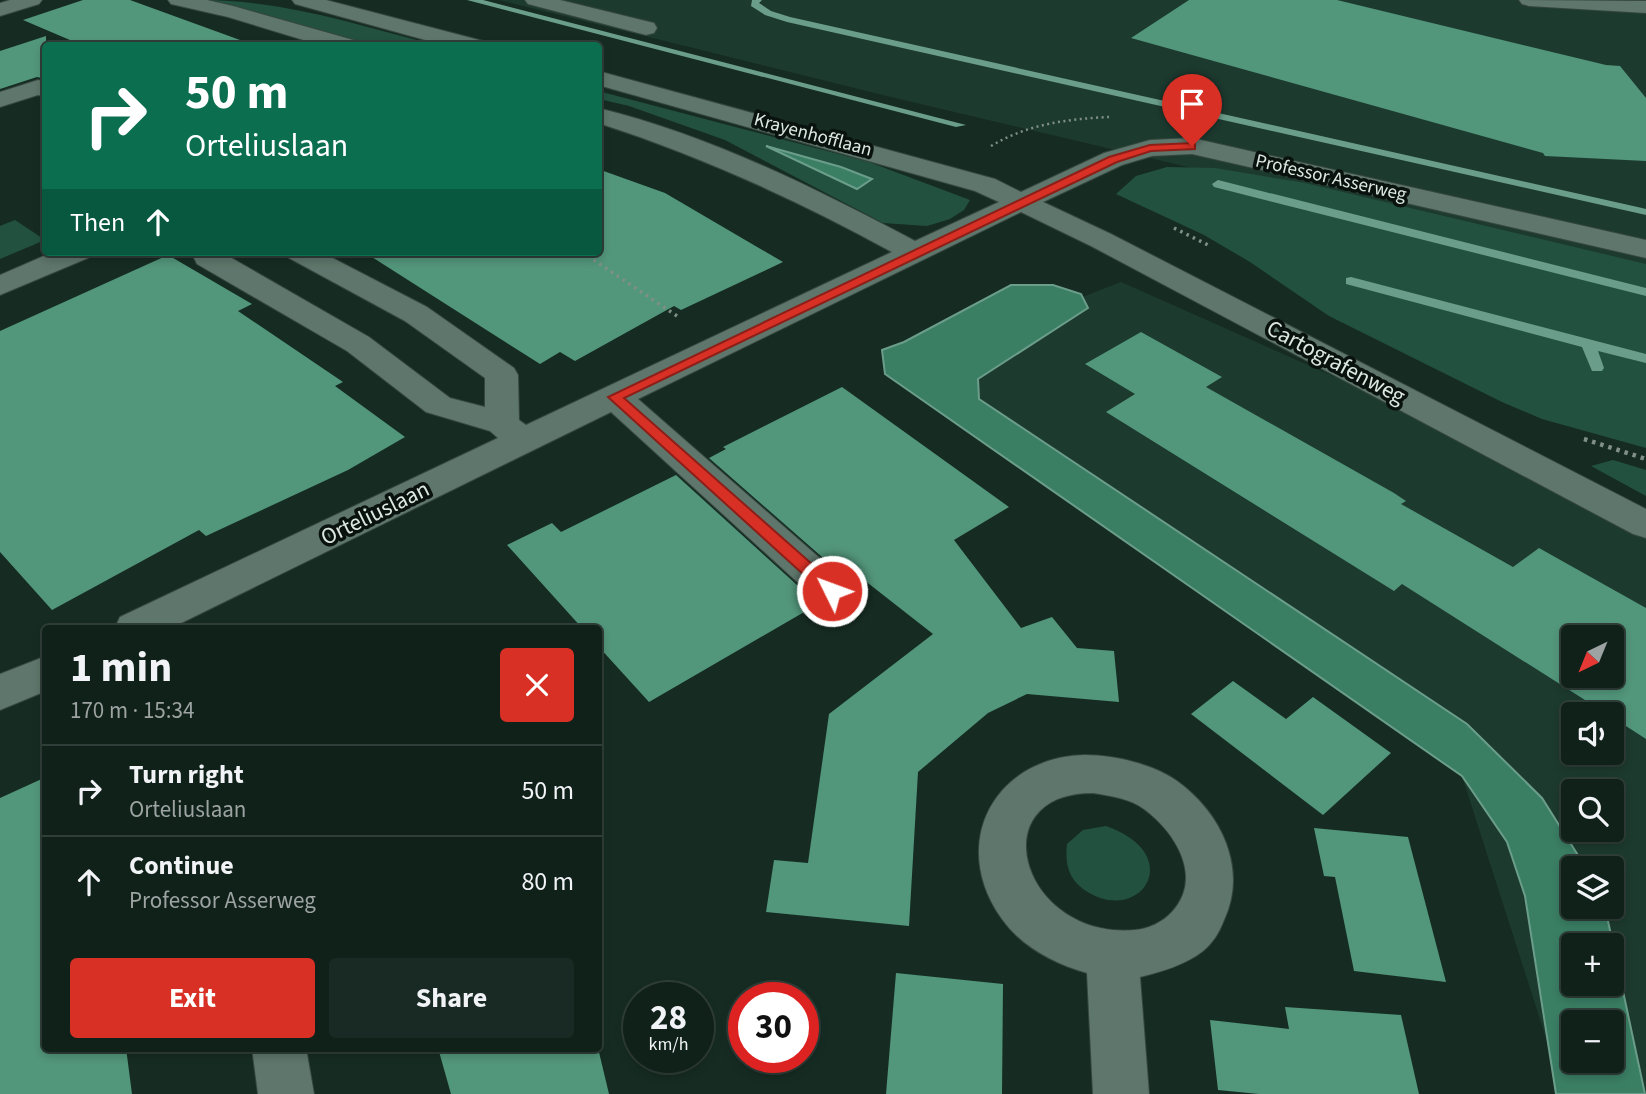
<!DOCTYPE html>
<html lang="en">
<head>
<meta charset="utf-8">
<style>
  body { margin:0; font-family:"Source Sans 3",sans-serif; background:#192923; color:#f1f3f6; height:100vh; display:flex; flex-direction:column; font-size:26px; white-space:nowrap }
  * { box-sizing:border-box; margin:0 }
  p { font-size:23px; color:#9ca3a2 }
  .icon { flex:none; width:38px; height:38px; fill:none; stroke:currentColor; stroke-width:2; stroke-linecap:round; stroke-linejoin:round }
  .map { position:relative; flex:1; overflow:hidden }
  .sheet { position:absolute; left:42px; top:625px; width:560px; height:427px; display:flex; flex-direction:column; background:#10211a; border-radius:7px; box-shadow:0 4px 10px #0003,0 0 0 2px #303e39 }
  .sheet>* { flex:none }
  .top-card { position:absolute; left:42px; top:42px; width:560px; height:214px; border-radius:7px; box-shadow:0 4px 10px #0003,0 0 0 2px #303e39; background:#0b6e4f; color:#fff; overflow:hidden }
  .needle { width:46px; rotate:223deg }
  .tools { position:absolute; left:1561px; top:625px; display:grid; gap:14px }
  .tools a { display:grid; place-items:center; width:63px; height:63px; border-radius:7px; background:#10211a; box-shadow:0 4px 10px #0003,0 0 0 2px #303e39; font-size:35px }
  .speed { position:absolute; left:623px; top:982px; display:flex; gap:14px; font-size:35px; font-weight:700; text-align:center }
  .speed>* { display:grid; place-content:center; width:91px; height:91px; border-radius:50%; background:#10211a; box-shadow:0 4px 10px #0003,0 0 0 2px #303e39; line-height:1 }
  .speed small { font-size:18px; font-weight:400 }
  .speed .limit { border:10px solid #d22; background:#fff; color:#111 }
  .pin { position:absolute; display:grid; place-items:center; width:60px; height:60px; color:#fff; margin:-72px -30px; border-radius:50% 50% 50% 0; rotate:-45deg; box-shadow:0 0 7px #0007 }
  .pin .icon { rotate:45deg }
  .me { position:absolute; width:77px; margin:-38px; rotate:312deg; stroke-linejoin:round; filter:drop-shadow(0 0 5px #0008) }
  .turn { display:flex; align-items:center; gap:24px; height:147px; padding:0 28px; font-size:32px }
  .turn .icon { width:91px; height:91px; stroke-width:2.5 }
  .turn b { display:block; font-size:49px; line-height:60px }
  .then { display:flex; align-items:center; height:66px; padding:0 28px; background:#0003; gap:14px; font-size:26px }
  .round { display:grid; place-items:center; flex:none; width:74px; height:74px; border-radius:7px; background:#192923 }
  .head { display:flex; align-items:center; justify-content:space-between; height:119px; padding:0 28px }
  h1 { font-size:42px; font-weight:700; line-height:52px }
  .primary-button { display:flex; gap:14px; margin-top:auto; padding:14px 28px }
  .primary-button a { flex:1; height:80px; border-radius:7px; background:#d93025; color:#fff; font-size:28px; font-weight:700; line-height:80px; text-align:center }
  .primary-button a+a { background:#192923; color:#f1f3f6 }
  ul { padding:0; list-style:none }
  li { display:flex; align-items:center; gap:21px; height:91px; padding:0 28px; border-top:2px solid #303e39 }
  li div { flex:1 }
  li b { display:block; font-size:26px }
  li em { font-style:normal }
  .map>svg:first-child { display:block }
  .built { fill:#1d3a2f; fill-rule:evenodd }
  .green { fill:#23513f; fill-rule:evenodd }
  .water { fill:#3a7e64; stroke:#6b9e8a; stroke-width:2; fill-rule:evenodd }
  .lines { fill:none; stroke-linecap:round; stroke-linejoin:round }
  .stream { fill:#6b9e8a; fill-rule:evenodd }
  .building { fill:#52967b; fill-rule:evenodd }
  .minor-casing { stroke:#36473f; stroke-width:2 }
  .path-far2 { stroke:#809089; stroke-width:2.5; stroke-dasharray:2 3.5; stroke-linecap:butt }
  .path-far1 { stroke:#809089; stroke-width:3.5; stroke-dasharray:2.5 4.5; stroke-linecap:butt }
  .path { stroke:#809089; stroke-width:4.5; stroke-dasharray:3.5 5; stroke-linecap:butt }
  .minor { fill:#5e766b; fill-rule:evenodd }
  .route { fill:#d93025; stroke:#8d1f18; stroke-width:2 }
  .labels { text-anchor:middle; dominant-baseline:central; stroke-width:7; stroke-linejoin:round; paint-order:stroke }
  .far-street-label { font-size:19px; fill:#dce8e2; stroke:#09120e }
  .street-label { font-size:23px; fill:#dce8e2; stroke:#09120e }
</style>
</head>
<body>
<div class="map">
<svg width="1646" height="1094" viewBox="0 0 1646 1094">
  <rect width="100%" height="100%" fill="#162c23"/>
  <g class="built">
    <path d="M499 0H1646V275L887 96Z"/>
    <path d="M1121 282 1646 515V1094H1564L1462 776 885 374ZM1573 637H1612V676H1573ZM1573 714H1612V752H1573ZM1573 791H1612V830H1573ZM1573 868H1612V906H1573ZM1573 945H1612V984H1573ZM1573 1022H1612V1060H1573Z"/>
  </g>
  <g class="green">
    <path d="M203 0C282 0 359 25 435 45H374Z"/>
    <path d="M598 91 869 162 970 200 964 210 950 219 927 226 883 223 725 140 629 106 599 99ZM771 147 841 167 864 177 857 189Z"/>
    <path d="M1167 167 1215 168 1305 183 1646 264V448L1542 419 1502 402 1329 316 1250 262 1204 235 1116 194 1136 176Z"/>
    <path d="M15 220 45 240 0 259V226Z"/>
    <path d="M1613 460 1646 470V496L1591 466Z"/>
    <path d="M1106 826C1188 855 1140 926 1086 891 1068 879 1065 864 1067 844L1083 830Z"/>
  </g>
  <g class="water">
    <path d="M766 146 841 167 872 179 857 189Z"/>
    <path d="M1011 285H1053L1081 294 1088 308 978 379 979 399 1467 724 1542 798 1586 868H1573V906L1605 907 1645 1094H1556L1525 896 1507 842 1462 776 885 374 882 350 904 342ZM1573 945H1612V984H1573ZM1573 1022H1612V1060H1573Z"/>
  </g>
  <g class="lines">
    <g class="stream">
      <path d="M467 0H483L966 125 956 127Z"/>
      <path d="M752 0H762L759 3 771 11 790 17 1642 208 1646 209V215L787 22 765 15 751 6Z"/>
      <path d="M1218 180 1646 288V296L1214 187 1212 184Z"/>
      <path d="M1351 277 1646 354V363L1598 351 1604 368 1602 371H1592L1582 347 1346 284V278Z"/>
    </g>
  </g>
  <g class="building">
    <path d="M83 0H130L240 40 239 46H84L23 20Z"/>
    <path d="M1189 0H1337L1606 65 1620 66 1646 98V161L1545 156 1543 153 1131 38Z"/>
    <path d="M46 36V79L37 77 0 89V51Z"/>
    <path d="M598 169 665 193 783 262 681 310 674 306 575 361 560 352 540 364 364 252H598Z"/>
    <path d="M168 255 252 304 238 311 343 382 335 386 405 437 348 470 206 536 199 530 52 610 0 552V331Z"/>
    <path d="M1141 332 1222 377 1206 387 1394 493 1406 501 1401 504 1513 567 1539 548 1646 608V739L1612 717V714H1607L1402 584 1394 591 1106 412 1135 394 1085 364ZM1573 637H1612V676H1573Z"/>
    <path d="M842 387 1009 507 954 540 1021 628 1052 617 1077 648 1114 651 1119 702 1027 694 988 713 918 772 909 926 766 912 774 860 808 863 829 714 933 634 850 569 846 578 709 458 726 449 723 447Z"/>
    <path d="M676 475 818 604 649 702 598 646V628H582L507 545 552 523 561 532Z"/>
    <path d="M1233 681 1286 719 1313 697 1391 753 1323 815 1191 714Z"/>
    <path d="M46 777V1048H126L132 1094H0V798Z"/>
    <path d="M1314 828 1408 837 1446 982 1354 971 1335 877 1324 876Z"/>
    <path d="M896 973 1003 984 1002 1094H886Z"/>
    <path d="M1285 1007 1401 1015 1419 1094H1259L1218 1090 1210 1020 1289 1029Z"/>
    <path d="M438 1048H598L609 1094H451Z"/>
  </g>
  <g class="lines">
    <g class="minor-casing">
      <g id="minor">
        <path d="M10 0H42L39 4 0 16V3Z"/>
        <path d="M168 0H207L233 6 357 41 360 46H323L228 17 171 4Z"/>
        <path d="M292 0H326L483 41 486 46H447L295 4Z"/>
        <path d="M525 0H560L654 23 657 28 654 33 646 35 528 4Z"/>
        <path d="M1519 0 1646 1V13L1529 6 1522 4Z"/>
        <path d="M598 71 995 179 1021 192 1104 153 1150 140 1192 138 1646 240V258L1192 154 1152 156 1122 165 1043 202 1111 234 1646 509V538L1633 534 1091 246 1021 212 638 399 846 581 852 591 846 601 832 605 818 601 611 412 171 628H115L120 617 498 438 490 431 426 412 347 351 197 264 191 252H221L369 337 450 398 485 407V378L405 321 289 258 284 252H321L427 307 514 368 518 375 519 420 526 425 892 252C797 200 701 156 598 123V108C709 135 815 188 915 241L999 202 975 191 598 85Z"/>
        <path d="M38 80 46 82V97L38 95 0 107V92Z"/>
        <path d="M53 252H93L88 258 0 295V275Z"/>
        <path d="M46 656V691L0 710V674Z"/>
        <path d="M1085 755C1114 755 1153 764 1177 781 1221 813 1248 868 1224 920 1220 931 1213 943 1203 951 1185 965 1161 972 1140 977L1149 1094H1093L1087 973C1055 964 1022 947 1002 919 948 844 994 757 1085 755ZM1093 793C1110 796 1129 798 1144 809 1175 832 1204 877 1172 912 1163 922 1148 929 1135 930 1022 940 979 793 1093 793Z"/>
        <path d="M252 1048H306L314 1094H258Z"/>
      </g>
    </g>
    <path class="path-far2" d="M991 146C1028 124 1067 119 1109 117"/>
    <g class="path-far1">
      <path d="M1174 228 1210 246"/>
      <path d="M582 252 680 318"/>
    </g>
    <path class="path" d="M1584 439 1646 459"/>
    <use href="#minor" class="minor"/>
  </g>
  <path class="route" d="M1192 143 1195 144V149L1151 151 1117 162 624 398 838 587 840 591 838 595H826L608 397 1109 157 1150 145Z"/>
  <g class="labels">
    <g class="far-street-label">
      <text transform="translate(813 135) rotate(15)">Krayenhofflaan</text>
      <text transform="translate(1331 178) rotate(13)">Professor Asserweg</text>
    </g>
    <g class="street-label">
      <text transform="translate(1336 362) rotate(28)">Cartografenweg</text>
      <text transform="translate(375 513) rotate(-26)">Orteliuslaan</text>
    </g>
  </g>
</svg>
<div class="tools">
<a><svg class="needle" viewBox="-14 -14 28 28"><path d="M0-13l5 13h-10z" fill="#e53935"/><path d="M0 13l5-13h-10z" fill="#9ca3a2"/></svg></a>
<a><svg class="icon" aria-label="sound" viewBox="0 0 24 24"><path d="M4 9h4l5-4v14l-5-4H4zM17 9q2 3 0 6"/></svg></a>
<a><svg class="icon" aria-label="search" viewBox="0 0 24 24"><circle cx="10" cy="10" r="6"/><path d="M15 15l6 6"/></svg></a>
<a><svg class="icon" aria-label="layers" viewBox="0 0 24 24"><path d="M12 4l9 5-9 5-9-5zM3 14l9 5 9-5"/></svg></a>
<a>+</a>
<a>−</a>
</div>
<div class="speed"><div>28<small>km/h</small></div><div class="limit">30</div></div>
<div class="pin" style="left:1192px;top:146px;background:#d93025"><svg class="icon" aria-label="arrive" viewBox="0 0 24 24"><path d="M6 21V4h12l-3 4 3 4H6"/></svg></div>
<svg class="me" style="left:832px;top:591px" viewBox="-20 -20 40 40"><circle r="17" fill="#d93025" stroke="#fff" stroke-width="3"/><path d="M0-11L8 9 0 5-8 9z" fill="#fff"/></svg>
<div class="top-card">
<div class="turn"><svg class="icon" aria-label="right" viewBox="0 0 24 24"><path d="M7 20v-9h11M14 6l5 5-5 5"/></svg><div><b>50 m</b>Orteliuslaan</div></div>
<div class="then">Then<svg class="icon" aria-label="ahead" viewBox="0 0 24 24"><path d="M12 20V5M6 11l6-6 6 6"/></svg></div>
</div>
<section class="sheet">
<div class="head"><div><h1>1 min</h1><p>170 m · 15:34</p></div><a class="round" style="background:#d93025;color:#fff"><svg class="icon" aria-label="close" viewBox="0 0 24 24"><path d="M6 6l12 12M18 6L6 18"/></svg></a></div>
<ul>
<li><svg class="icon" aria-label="right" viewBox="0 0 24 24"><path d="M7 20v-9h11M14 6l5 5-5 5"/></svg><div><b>Turn right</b><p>Orteliuslaan</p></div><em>50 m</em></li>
<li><svg class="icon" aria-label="ahead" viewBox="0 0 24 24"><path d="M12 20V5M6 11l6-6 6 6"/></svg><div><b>Continue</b><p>Professor Asserweg</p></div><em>80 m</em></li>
</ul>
<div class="primary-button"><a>Exit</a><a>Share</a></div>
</section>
</div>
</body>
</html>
